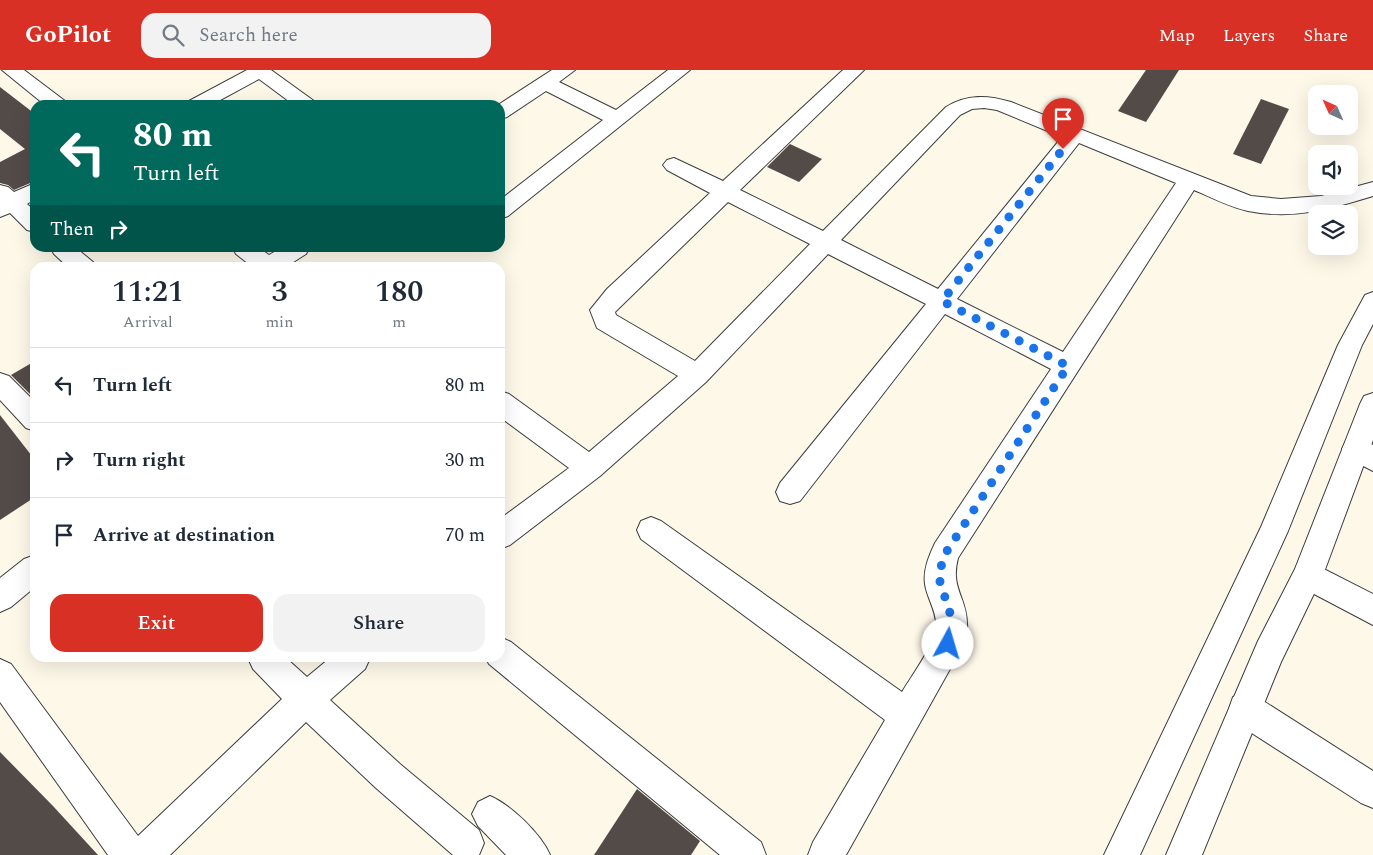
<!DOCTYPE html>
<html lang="en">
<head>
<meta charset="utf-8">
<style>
  body { margin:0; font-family:Spectral,serif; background:#f2f2f3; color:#1f2937; height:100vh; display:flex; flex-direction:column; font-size:19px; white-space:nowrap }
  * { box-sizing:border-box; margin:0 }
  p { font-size:16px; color:#747a83 }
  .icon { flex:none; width:28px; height:28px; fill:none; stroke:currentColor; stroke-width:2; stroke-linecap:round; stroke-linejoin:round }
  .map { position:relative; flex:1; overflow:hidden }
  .sheet { position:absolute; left:30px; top:192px; width:475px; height:400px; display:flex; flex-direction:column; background:#fff; border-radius:15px; box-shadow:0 5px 20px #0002 }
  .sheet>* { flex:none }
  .top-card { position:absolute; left:30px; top:30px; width:475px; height:152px; border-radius:15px; box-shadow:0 5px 20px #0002; background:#00695c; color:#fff; overflow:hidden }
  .needle { width:32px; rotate:315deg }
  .controls { position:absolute; left:1308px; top:15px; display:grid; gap:10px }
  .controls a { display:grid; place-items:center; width:50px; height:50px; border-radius:10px; background:#fff; box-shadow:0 5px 20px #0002; font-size:25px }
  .pin { position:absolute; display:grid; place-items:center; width:42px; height:42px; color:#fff; margin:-51px -21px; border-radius:50% 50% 50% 0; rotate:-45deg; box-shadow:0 0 5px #0007 }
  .pin .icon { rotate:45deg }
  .me { position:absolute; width:55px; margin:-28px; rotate:6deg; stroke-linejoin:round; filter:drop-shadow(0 0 4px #0008) }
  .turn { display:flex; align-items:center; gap:18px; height:105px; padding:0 20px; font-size:22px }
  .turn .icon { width:65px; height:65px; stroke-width:2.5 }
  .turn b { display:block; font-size:35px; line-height:42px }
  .then { display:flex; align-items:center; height:48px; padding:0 20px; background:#0003; gap:10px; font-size:19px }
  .eta { display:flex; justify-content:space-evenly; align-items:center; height:85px; text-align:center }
  .eta b { font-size:30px; font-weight:600; line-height:35px }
  .primary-button { display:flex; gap:10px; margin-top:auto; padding:10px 20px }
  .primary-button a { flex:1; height:58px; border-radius:15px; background:#d93025; color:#fff; font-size:20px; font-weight:600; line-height:58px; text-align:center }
  .primary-button a+a { background:#f2f2f3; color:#1f2937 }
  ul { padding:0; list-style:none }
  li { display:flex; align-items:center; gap:15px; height:75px; padding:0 20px; border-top:1px solid #e0e1e3 }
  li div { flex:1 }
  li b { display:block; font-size:19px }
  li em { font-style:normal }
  header { display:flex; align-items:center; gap:30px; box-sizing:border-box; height:70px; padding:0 25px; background:#d93025; color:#fff }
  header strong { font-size:24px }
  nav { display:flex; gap:28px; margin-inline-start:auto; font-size:18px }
  .search { width:350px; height:45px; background:#f2f2f3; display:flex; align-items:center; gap:12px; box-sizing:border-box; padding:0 18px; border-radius:15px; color:#747a83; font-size:19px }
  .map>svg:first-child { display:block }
  .building { fill:#524b48 }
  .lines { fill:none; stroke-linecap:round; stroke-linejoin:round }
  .minor-casing { stroke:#3d3d3d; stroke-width:2 }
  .tertiary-casing { stroke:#3d3d3d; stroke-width:2 }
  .minor { fill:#fff; fill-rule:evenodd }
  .tertiary { fill:#fff; fill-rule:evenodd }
  .route { stroke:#1a73e8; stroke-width:9; stroke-dasharray:0 16.2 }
</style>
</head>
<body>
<header>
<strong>GoPilot</strong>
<div class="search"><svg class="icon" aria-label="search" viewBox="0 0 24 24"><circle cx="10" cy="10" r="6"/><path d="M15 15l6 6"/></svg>Search here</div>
<nav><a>Map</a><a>Layers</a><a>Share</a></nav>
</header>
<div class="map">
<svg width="1373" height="785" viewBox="0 0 1373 785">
  <rect width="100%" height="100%" fill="#fef8e9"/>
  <g class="building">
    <path d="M1146 0H1179L1146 52 1118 41Z"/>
    <path d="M0 17 35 44V111L14 120 8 115 0 113V92L25 79 0 59Z"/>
    <path d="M1261 29 1289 39 1261 94 1233 84Z"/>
    <path d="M790 74 822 89 799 112 767 97Z"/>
    <path d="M35 291V321L30 324 11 305Z"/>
    <path d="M0 345 35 390V427L0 450Z"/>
    <path d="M0 682 53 736 98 785H0Z"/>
    <path d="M637 719 700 771 691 785H594Z"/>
  </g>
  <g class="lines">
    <g class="minor-casing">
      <g id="minor">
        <path d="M2 0H24L65 31 68 35H45Z"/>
        <path d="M247 0H271L314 31 317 35H294L259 9 211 35H186L189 31Z"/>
        <path d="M552 0H575L559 12 616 40 668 0H690L508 146 500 149V130L603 50 546 21 507 47 500 49V35H498Z"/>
        <path d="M843 0H864L740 120 823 161 946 37C967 24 988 25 1011 32L1251 126 1281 129 1321 126 1373 112V126C1330 139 1294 150 1248 141 1229 137 1211 127 1194 120L958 488C950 519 967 527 967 554 968 560 965 568 964 574L846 785H808L813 772 885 650 641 469 637 460 641 451 651 447 661 451 902 622C912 605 936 574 936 554 936 540 927 528 925 514 923 500 929 486 935 473L1051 299 945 244 800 431 790 434 780 431 776 422 780 413 926 234 828 184 706 312 600 406 510 475 500 479V449L569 398 500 347V321L509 324 589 382 678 306 597 258 590 240 607 219 710 123 667 100 663 95 667 90 674 88 723 111ZM984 38 997 40 1062 67 938 219 841 170 960 45 972 39ZM1079 73 1176 113 1063 282 957 229ZM728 132 810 174 695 291 616 245 615 242Z"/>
        <path d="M35 113V129L27 134 35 141V162L27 160 10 143 0 147V115L8 117 14 122Z"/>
        <path d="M51 178H76L93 192 96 198H69L54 184Z"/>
        <path d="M233 178H259L269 185 281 178H309L306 184 284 198H254L236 184Z"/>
        <path d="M0 303 9 306 35 332V361L26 358 0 330Z"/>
        <path d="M1356 367 1373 375V401L1346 387 1342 379 1346 371Z"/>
        <path d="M35 485V517L11 537 0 542V508L24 489Z"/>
        <path d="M1308 491 1373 524V555L1297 515 1293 505 1297 495Z"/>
        <path d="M500 567 511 572 761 772 766 785H720L489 594 486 588H500Z"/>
        <path d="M248 588H286L307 607 330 588H370L365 599 330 630 400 694 479 760 484 773 479 785H453L376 718 306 652 170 785H108L0 632V589L11 594 138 766 282 629 253 599Z"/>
        <path d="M1245 623 1257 627 1373 701V738L1361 733 1233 651 1229 639 1233 627Z"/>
        <path d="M490 726C511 735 541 764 550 785H506L478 756 472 744 478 732Z"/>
      </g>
    </g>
    <g class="tertiary-casing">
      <g id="tertiary">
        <path d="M1373 222V254L1362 275 1288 461 1140 785H1104L1261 457 1338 275 1365 225Z"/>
        <path d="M1373 323V370L1323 505 1281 592 1202 785H1166L1258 571 1295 499 1360 334 1364 326Z"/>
      </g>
    </g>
    <use href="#minor" class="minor"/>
    <use href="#tertiary" class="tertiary"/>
  </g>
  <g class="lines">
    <path class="route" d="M948 574 952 555 949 538 940 514V500L945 484 1068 296 942 231 1063 79"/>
  </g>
</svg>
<div class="controls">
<a><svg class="needle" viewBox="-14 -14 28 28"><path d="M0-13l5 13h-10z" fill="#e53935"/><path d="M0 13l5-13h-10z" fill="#747a83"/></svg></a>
<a><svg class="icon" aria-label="sound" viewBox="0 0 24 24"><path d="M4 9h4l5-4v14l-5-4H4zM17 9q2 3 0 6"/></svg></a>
<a><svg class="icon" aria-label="layers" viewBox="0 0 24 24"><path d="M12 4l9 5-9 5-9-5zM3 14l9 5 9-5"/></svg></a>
</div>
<div class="pin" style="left:1063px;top:79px;background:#d93025"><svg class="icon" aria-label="arrive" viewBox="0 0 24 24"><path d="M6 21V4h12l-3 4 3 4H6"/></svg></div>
<svg class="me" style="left:948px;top:574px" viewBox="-20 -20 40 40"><circle r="19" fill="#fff"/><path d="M0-13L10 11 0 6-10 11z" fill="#1a73e8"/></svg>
<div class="top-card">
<div class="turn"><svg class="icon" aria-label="left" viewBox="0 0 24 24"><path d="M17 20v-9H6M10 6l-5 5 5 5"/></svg><div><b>80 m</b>Turn left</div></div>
<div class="then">Then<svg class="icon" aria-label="right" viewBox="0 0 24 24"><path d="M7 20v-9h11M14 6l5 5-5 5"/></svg></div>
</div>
<section class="sheet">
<div class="eta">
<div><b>11:21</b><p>Arrival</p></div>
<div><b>3</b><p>min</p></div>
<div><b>180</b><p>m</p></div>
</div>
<ul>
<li><svg class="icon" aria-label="left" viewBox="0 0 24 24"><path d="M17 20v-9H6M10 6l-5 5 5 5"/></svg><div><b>Turn left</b></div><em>80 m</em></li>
<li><svg class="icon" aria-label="right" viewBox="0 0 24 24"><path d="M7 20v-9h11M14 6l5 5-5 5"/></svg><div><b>Turn right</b></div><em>30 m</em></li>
<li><svg class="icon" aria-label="arrive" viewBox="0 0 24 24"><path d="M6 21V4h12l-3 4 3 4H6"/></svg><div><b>Arrive at destination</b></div><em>70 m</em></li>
</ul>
<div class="primary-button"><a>Exit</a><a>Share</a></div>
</section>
</div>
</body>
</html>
